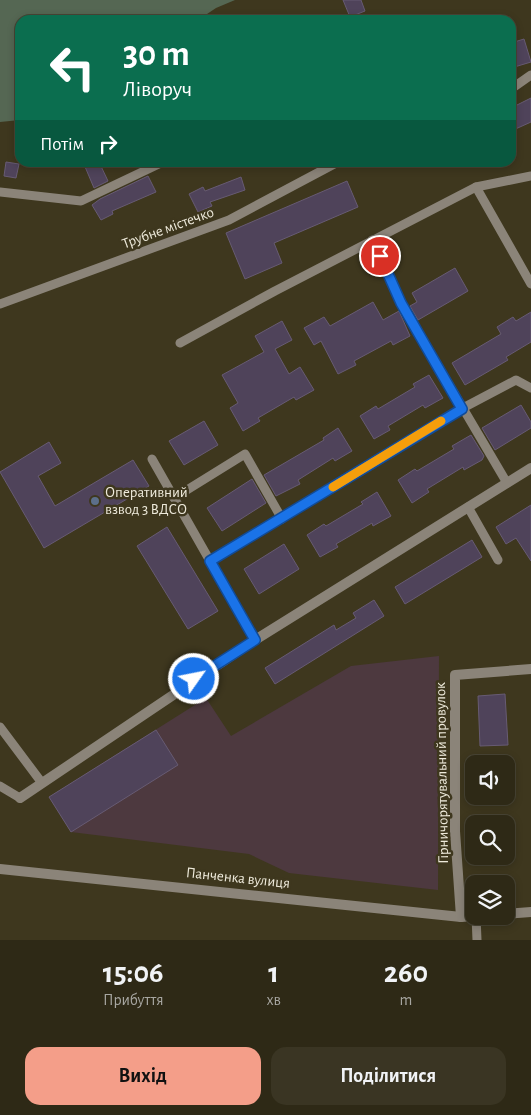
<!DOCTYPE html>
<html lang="uk">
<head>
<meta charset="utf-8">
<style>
  body { margin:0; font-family:"Alegreya Sans",sans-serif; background:#3a3523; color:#f1f3f6; height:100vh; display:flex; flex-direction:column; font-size:19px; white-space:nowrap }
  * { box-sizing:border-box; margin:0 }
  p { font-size:16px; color:#a7a6a1 }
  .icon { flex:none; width:28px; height:28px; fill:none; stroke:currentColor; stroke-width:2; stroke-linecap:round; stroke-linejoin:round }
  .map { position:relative; height:940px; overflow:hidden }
  .panel { display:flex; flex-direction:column; background:#2e2916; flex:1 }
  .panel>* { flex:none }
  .banner { position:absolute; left:15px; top:15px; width:501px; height:152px; border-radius:15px; box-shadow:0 2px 8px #0003,0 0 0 1px #494535; background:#0b6e4f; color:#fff; overflow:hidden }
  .controls { position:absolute; left:465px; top:755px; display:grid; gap:10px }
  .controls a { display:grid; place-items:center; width:50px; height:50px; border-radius:10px; background:#2e2916; box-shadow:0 2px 8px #0003,0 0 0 1px #494535; font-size:25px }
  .pin { position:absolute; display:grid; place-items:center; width:42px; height:42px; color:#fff; margin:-21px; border:2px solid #fff; border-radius:50%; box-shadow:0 1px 5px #0007 }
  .me { position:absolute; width:55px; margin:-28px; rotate:57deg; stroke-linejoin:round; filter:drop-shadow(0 0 4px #0008) }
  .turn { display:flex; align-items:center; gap:18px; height:105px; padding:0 25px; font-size:22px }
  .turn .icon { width:65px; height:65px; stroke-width:2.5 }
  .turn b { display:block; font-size:35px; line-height:42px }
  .then { display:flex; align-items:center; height:48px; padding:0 25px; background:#0003; gap:10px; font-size:19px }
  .eta { display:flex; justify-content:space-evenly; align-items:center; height:85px; text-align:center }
  .eta b { font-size:30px; font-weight:700; line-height:35px }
  .cta { display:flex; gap:10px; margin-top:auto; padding:10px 25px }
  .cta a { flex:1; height:58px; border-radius:15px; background:#f49e89; color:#111; font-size:20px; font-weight:700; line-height:58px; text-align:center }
  .cta a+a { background:#3a3523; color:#f1f3f6 }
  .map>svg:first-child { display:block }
  .industrial { fill:#4d393f }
  .green { fill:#556753 }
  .building { fill:#4f435a; stroke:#675b73 }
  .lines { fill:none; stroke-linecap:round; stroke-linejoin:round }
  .service { stroke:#8b8479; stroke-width:9 }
  .minor { stroke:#8b8479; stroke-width:10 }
  .route-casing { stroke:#114b97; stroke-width:12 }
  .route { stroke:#1a73e8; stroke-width:9 }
  .slow { stroke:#f59e0b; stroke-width:9 }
  .service-dot { fill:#5c6f8a; stroke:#3e371e; stroke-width:2 }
  .labels { text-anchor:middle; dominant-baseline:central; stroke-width:5; stroke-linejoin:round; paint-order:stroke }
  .street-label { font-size:15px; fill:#eeeadb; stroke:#3e371e }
  .poi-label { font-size:15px; fill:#eeeadb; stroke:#3e371e; text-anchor:start }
</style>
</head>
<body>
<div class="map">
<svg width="531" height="940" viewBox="0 0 531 940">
  <rect width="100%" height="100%" fill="#3e371e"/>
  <path class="industrial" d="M439 656 438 890 289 873 249 854 71 832 49 797 206 698 231 736 351 666Z"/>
  <path class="green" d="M0 0H235L216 8 198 20H20V120L0 122Z"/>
  <g class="building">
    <path d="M343 0H361L365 11 350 17Z"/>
    <path d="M524 39 531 62 511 68V43Z"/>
    <path d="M531 98V122L511 131V108Z"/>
    <path d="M6 162 19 164 16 178 4 176Z"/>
    <path d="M83 162H99L108 181 94 188Z"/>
    <path d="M148 176 156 192 112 211 113 214 101 220 92 205 100 199Z"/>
    <path d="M241 177 245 190 210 202 212 206 198 212 189 194 203 187 205 191Z"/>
    <path d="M347 181 358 207 274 243 282 263 245 279 226 233Z"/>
    <path d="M455 268 468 291 418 320 410 306 417 302 412 293Z"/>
    <path d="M373 302 383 320 399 311 410 336 393 345 391 341 354 361 356 365 338 374 321 341 314 345 304 328 324 317 330 326Z"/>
    <path d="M531 312V342L506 357 508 360 465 385 452 363 501 334 497 327 513 317 516 321Z"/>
    <path d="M282 321 292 340 275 349 289 374 300 367 314 390 296 400 294 397 258 418 260 421 243 431 230 408 238 403 222 375 264 352 255 336Z"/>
    <path d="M429 375 443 398 425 408 423 405 388 426 390 430 374 439 360 416 376 406 378 409 415 387 413 384Z"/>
    <path d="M521 405 531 422V428L495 450 482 428Z"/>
    <path d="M204 421 218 445 184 465 169 441Z"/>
    <path d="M338 428 352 451 335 461 333 458 298 480 300 484 276 496 264 475 324 440 323 438Z"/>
    <path d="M471 435 484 456 482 460 464 470 463 467 427 489 429 492 412 503 398 480 415 469 417 471 454 449 452 446Z"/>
    <path d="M49 442 61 463 38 476 55 506 133 460 149 486 44 548 0 472Z"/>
    <path d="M252 479 266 503 222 531 207 508Z"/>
    <path d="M377 492 391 516 373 526 372 523 336 544 338 547 320 557 307 535 324 524 326 526 363 504 361 502Z"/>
    <path d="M531 505V561L516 538 506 544 496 527Z"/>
    <path d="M167 527 218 611 188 629 137 546Z"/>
    <path d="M472 540 482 557 405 604 395 587Z"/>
    <path d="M284 544 299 569 259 594 244 569Z"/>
    <path d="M374 600 384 616 275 684 265 668 334 625 336 630 356 618 353 613Z"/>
    <path d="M505 694 508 745 480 746 478 696Z"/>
    <path d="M156 730 178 765 71 832 49 797Z"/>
  </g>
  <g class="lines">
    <g class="service">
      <path d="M511 89 531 75"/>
      <path d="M476 187 531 284"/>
      <path d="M0 192 81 201 163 162"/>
      <path d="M372 240 401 303 507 483"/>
      <path d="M0 304 229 220 338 162"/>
      <path d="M180 343 275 291 476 187 531 176"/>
      <path d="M152 459 255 640"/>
      <path d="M174 498 245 454 282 519"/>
      <path d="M468 507 498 560"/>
      <path d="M210 561 461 409 516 380 531 388"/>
      <path d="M0 727 42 783"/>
      <path d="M0 786 20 798"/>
      <path d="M476 916 477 940"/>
    </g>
    <g class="minor">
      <path d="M20 798 255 640 531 468"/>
      <path d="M0 869 461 917 474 916"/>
      <path d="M506 914 531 912"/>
      <path d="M461 917 455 831V675L531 669"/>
    </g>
  </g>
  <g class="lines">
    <g class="route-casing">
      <path id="route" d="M194 679 255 640 210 561 462 409 401 303 380 256"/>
    </g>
    <use href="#route" class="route"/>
    <path class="slow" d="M333 487 441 421"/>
  </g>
  <circle class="service-dot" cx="95" cy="501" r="5"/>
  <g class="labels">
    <g class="street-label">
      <text transform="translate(168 228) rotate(-20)">Трубне містечко</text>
      <text transform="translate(442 773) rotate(-91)">Гірничорятувальний провулок</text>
      <text transform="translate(238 878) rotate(6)">Панченка вулиця</text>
    </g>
    <g class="poi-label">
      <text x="105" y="492">Оперативний<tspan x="105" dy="17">взвод 3 ВДСО</tspan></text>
    </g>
  </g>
</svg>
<div class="controls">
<a><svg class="icon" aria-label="sound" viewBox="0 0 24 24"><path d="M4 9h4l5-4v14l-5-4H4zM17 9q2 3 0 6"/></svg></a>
<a><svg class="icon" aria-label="search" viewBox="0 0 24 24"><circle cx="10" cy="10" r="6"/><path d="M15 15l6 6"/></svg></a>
<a><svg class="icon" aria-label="layers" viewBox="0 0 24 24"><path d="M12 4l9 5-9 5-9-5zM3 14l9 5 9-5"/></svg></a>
</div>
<div class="pin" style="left:380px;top:256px;background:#d93025"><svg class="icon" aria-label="arrive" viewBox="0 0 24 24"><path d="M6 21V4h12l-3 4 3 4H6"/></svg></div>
<svg class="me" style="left:194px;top:679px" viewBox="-20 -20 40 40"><circle r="17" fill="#1a73e8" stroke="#fff" stroke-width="3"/><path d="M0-11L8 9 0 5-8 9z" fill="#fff"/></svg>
<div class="banner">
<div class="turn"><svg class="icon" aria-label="left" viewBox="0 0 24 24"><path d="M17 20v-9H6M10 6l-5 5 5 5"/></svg><div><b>30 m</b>Ліворуч</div></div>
<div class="then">Потім<svg class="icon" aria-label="right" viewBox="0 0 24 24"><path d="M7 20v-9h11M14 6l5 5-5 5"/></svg></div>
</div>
</div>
<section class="panel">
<div class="eta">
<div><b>15:06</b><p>Прибуття</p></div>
<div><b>1</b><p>хв</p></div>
<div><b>260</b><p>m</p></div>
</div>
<div class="cta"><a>Вихід</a><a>Поділитися</a></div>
</section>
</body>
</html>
